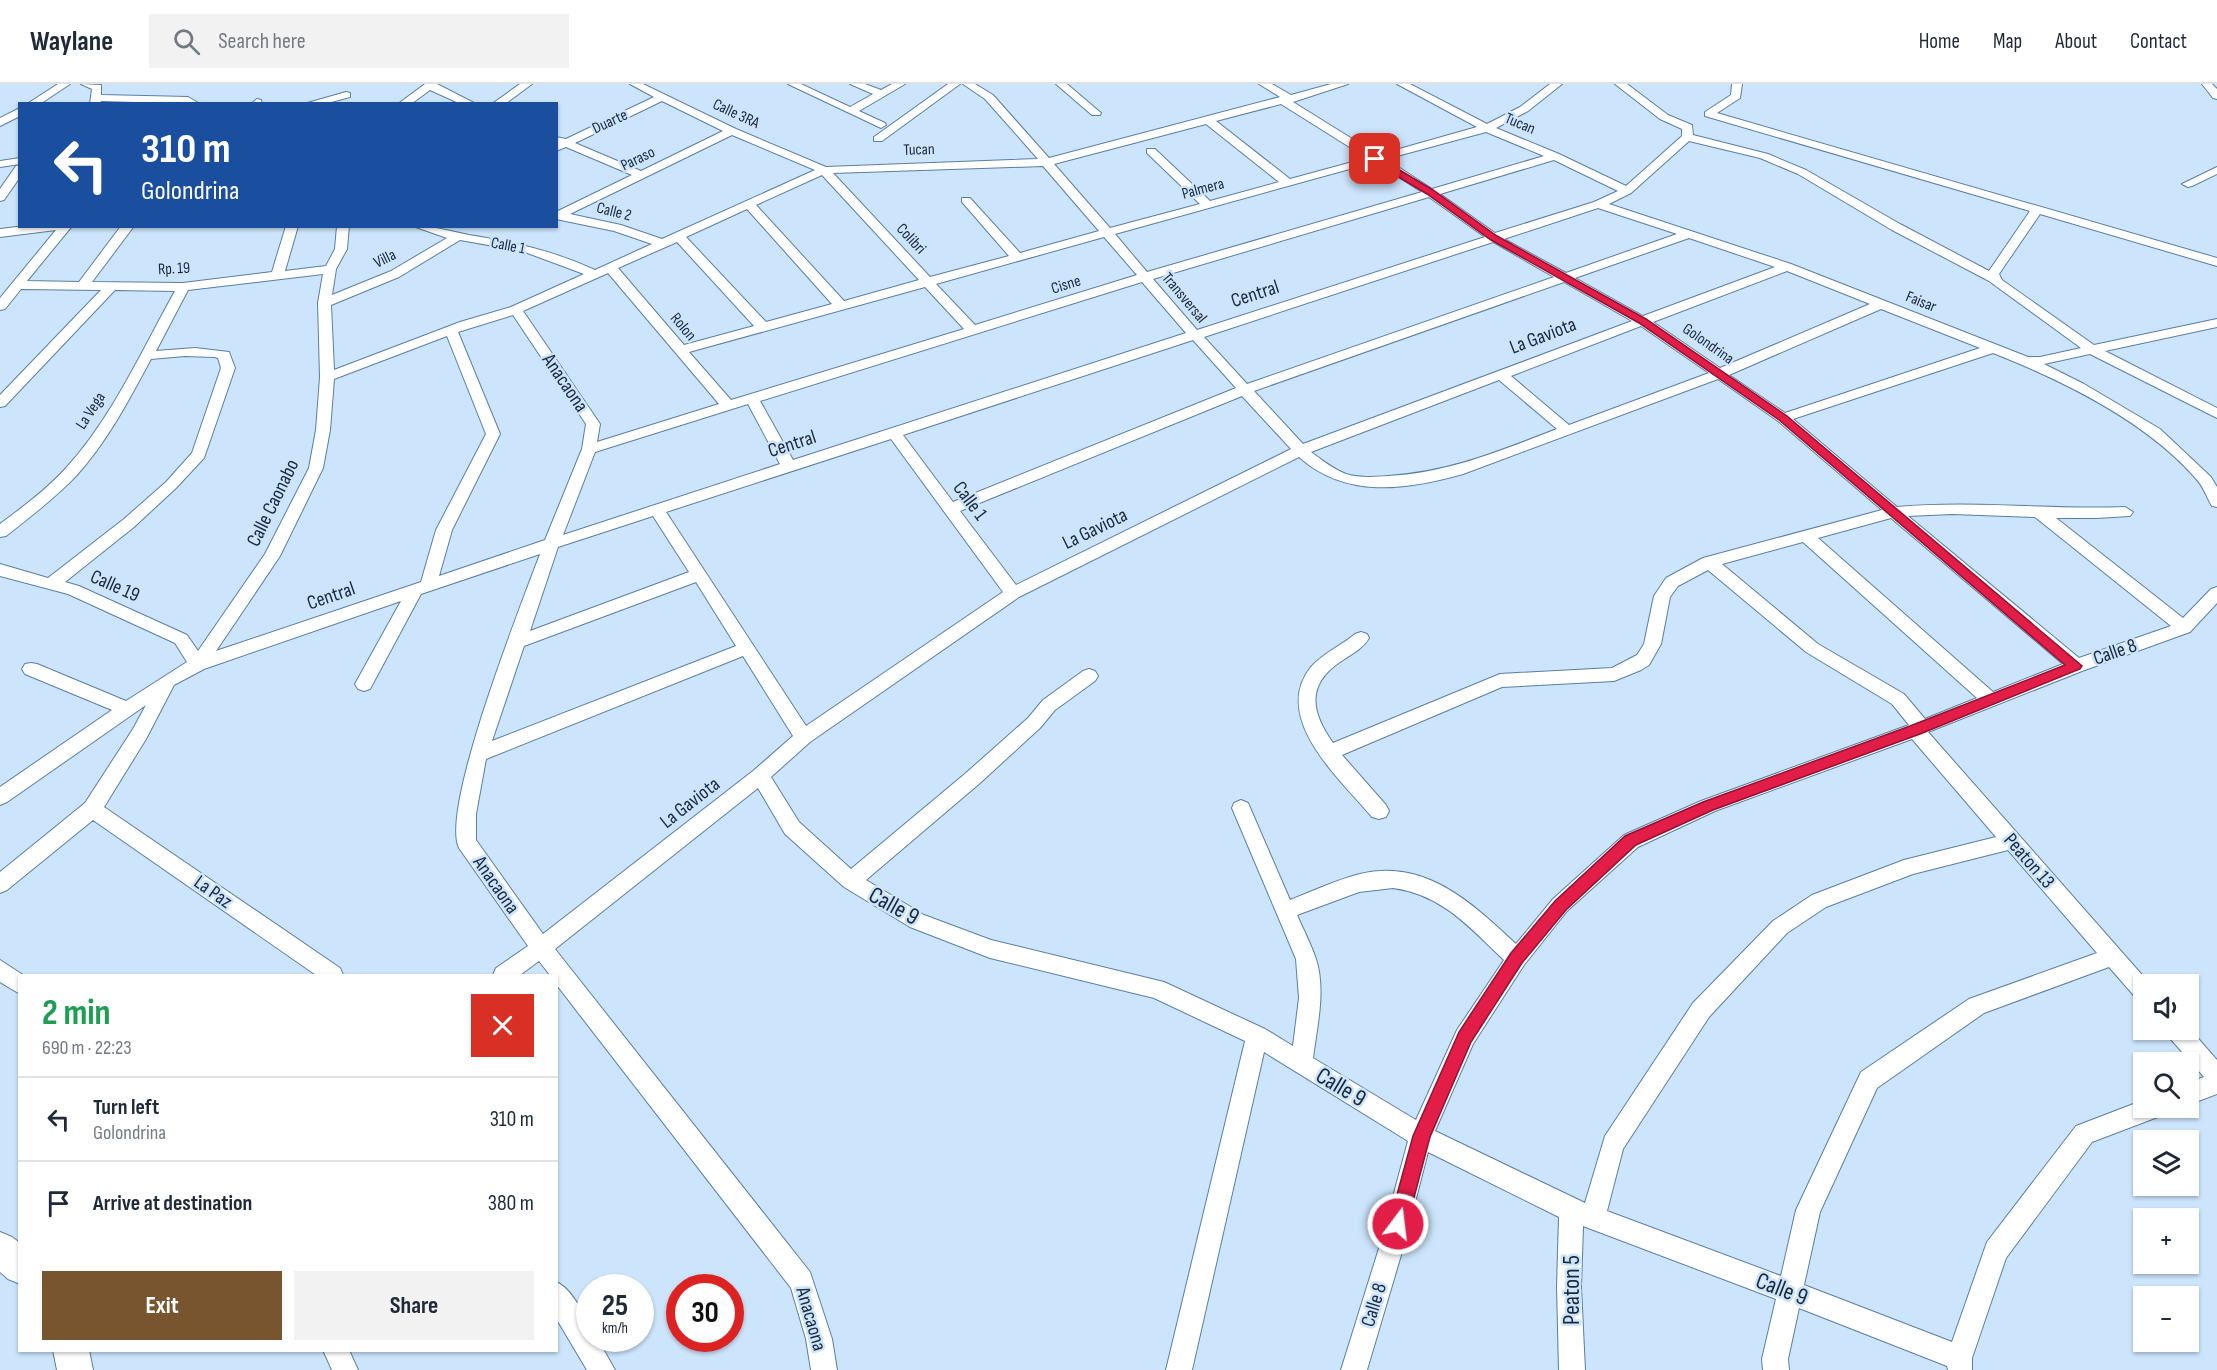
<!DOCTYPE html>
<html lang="en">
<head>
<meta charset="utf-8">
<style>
  body { margin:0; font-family:"Sofia Sans Condensed",sans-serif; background:#f2f2f3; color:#1f2937; height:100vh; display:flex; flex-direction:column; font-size:22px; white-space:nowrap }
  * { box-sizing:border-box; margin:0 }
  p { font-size:20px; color:#747a83 }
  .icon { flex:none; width:33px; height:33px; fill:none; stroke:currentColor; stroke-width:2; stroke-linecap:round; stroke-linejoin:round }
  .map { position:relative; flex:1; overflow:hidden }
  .details { position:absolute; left:18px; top:890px; width:540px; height:378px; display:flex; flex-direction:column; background:#fff; border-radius:0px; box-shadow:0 2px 4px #0004 }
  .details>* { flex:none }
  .top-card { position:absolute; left:18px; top:18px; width:540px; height:126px; border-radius:0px; box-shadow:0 2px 4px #0004; background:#1a4fa0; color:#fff; overflow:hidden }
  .buttons { position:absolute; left:2133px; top:890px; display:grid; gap:12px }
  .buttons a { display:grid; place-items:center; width:66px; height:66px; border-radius:0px; background:#fff; box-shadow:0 2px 4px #0004; font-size:30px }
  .speed { position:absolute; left:576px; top:1190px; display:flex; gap:12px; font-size:30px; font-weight:700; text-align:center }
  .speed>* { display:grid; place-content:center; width:78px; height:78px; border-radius:50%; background:#fff; box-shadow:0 2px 4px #0004; line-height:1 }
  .speed small { font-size:15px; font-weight:400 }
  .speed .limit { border:9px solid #d22; background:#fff; color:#111 }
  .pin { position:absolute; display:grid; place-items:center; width:51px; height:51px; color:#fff; margin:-26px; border-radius:12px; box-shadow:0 3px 9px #0006 }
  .me { position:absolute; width:66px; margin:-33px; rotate:15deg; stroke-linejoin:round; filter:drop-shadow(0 0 4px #0008) }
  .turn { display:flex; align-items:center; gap:21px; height:126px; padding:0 24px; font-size:27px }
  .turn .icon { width:78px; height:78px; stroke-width:2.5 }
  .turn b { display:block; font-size:42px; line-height:51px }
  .round { display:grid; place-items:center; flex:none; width:63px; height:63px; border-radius:0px; background:#f2f2f3 }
  .overview { display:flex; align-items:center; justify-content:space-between; height:102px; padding:0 24px }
  h1 { font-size:36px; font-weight:700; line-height:45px; color:#1e9e55 }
  .action { display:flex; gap:12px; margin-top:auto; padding:12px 24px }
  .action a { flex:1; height:69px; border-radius:0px; background:#78552e; color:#fff; font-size:24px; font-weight:700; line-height:69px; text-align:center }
  .action a+a { background:#f2f2f3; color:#1f2937 }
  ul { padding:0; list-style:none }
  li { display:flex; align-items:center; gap:18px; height:84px; padding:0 24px; border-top:2px solid #e0e1e3 }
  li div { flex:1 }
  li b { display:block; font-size:22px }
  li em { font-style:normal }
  header { display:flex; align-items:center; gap:36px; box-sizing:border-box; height:84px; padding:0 30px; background:#fff; border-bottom:2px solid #e0e1e3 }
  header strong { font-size:28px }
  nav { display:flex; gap:33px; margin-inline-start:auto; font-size:21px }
  .search { width:420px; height:54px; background:#f2f2f3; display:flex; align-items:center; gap:15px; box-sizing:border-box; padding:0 21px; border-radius:0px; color:#747a83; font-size:22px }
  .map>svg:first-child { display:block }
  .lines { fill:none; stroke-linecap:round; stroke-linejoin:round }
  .street-casing { stroke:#597fa2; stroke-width:2 }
  .secondary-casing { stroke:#597fa2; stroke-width:2 }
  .street { fill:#fff; fill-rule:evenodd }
  .secondary { fill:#fff; fill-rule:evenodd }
  .route { fill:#e11d48; stroke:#92132f; stroke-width:1.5 }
  .labels { text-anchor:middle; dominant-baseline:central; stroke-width:5; stroke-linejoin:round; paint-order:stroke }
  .far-street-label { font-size:16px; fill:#1a2a39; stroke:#cce4fc }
  .street-label { font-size:20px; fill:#1a2a39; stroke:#cce4fc }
  .near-street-label { font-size:24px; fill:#1a2a39; stroke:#cce4fc }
</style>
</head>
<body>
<header>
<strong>Waylane</strong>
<div class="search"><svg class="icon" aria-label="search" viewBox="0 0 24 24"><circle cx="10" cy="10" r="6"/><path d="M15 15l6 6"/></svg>Search here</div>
<nav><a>Home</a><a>Map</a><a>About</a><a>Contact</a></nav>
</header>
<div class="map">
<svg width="2217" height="1286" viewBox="0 0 2217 1286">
  <rect width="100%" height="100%" fill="#cce4fc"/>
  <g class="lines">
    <g class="street-casing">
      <g id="street">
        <path d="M58 0H70L40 20H27Z"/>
        <path d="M81 0 101 1V11L188 13 200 20 101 17 100 20H90L92 5Z"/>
        <path d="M425 0H437L476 20H461L430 6 411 20H398Z"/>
        <path d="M520 0H532L505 20H492Z"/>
        <path d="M630 0H643L736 45 826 83 1038 75 985 15 963 0H975L993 11 1049 74 1280 13 1259 0H1272L1291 11 1331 0H1348L1293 18 1378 71 1477 43 1397 0H1410L1487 40 1520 23 1550 0H1562L1528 27 1496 44 1559 70 1626 102 1682 52V45L1660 35 1615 0H1627L1668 31 1692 41 1693 51 1768 70 1806 86 1900 140 1989 187 2030 127 1705 32V28L1731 11 1732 0H1742L1740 14 1717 29 2217 174V182L2040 130 1999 190 2002 196 2094 261 2217 235V243L2105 267 2217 324V334L2090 270 2044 280 2084 300 2160 345 2211 393 2217 403V423L2212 422C2207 414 2204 404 2198 397 2148 338 2064 297 1993 269L1793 335 1897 423C1973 416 2049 426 2125 423L2133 428 2130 432 2096 434H2056L2183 534 2211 505 2217 503V519L2190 548 2082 587 1928 648 2150 900H2144V917L2137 915 2109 883 1984 929 1877 1004 1820 1128 1804 1201 1952 1258 1987 1158 2076 1042 2144 1016V1023H2166L2163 1031 2092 1058 2006 1174 1972 1274V1286H1948L1947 1282 1799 1224 1788 1275 1789 1286H1763L1762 1275 1776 1215 1583 1142 1581 1203 1585 1286H1559L1557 1203 1559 1133 1428 1068 1404 1161 1367 1286H1341L1380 1161 1408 1057 1264 968 1192 1286H1166L1245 957 1154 914 990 874 910 843 844 803 785 750 758 704 555 865 810 1188 832 1255 837 1286H811L806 1255 791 1204 556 900V891H550L539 877 520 891H493L496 884 528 862 459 764C440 724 522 519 540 470L421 510 370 605 364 607 358 605 355 600 401 517 204 585 174 601 146 655 104 723 340 884 343 891H316L93 736 7 806 0 809V788L85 719 133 645 146 621 7 718 0 721V703L112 626 25 590 22 585 25 580 31 579 37 580 126 617 187 578 175 559 68 510 0 492V480L48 494 124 435 166 398 192 369 221 284 218 274 214 273 185 272 151 275C129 316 107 358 76 392 55 414 30 433 6 452L0 453V440C23 423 47 405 67 383 113 332 142 266 175 207L115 206 5 322 0 323V311L101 206 21 205 5 225 0 226V214L56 146 0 153V145L25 142H72L27 197 79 198 121 142H134L92 198 183 199 272 188 286 142H298L285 187 326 182 335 165 337 142H349L347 165 336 185 332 211 391 187 447 154 413 142C433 142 450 147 469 151 513 158 554 167 595 186L652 160 614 147 556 135V128L632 91 566 63 556 67V53L566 55 654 13ZM662 17 723 47 641 87 575 59ZM1281 20 1367 74 1290 95 1216 37ZM1206 40 1279 98 1210 117 1155 65H1147V69L1200 120 1110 144 1054 80ZM1486 48 1544 72 1432 105 1386 75ZM732 51 815 86 662 155 621 141 570 130ZM1689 57 1760 74 1798 90 1892 146 1989 197 2081 264 2040 273H2028L1791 180 1609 120 1631 109ZM1554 76 1618 107 1594 118 1495 149 1440 110ZM1375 78 1422 108 1147 188 1115 150ZM1043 82 1099 147 1020 169 970 114H962V118L1009 172 930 193 833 89ZM822 91 919 196 844 217 756 121ZM1429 113 1485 153 1197 246 1153 195ZM1598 124 1677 150 1566 189 1504 155ZM747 125 832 220 766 238 686 153ZM1104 153 1137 191 975 241 936 200ZM1689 154 1775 183 1643 232 1575 194ZM460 156 522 167 584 190 511 223 460 238 334 286 331 221 399 193ZM677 158 754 242 684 261 618 184ZM1493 158 1554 193 1247 300 1204 253ZM1787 187 1870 220 1720 284 1653 238ZM608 189 719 320 597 358 600 340 523 227ZM323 190 318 219 320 293 316 346 309 384 265 470 198 567 187 551 79 502 65 498 134 443 176 404 204 374 235 284 229 268 195 264 156 267 188 206ZM1142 198 1186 249 793 376 760 317ZM1564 198 1632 237 1303 360 1254 307ZM925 203 964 245 731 316 689 268ZM1881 225 1980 264 1785 329 1729 291ZM513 231 586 340 582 365 545 456 439 492 452 446 500 350 458 248ZM1641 242 1709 289 1569 341 1511 292ZM447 252 486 350 436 446 421 498 216 567 280 472 323 384 330 346 334 295ZM1193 256 1236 304 953 418 903 351ZM1718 295 1778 337 1882 426 1703 474 1666 494 1654 512 1644 560 1637 571 1612 584 1500 590 1333 659C1311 628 1306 601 1340 578 1350 571 1363 565 1369 554L1367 550 1361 548 1355 550C1341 562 1323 569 1311 583 1270 634 1341 696 1372 733L1379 735 1386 733 1389 727 1386 721 1342 671 1502 603 1614 597 1641 586 1649 581 1661 560 1670 513 1678 502 1708 486 1806 568 1892 620 1909 641 1701 717 1624 751 1553 815 1516 860C1472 819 1425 774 1360 790 1336 796 1313 807 1290 816L1248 719 1241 716 1234 719 1232 724 1296 875 1299 914 1293 962 1265 945 1164 898 991 856 924 831 866 796 980 699 1040 644 1055 626 1095 597 1098 592 1095 587 1089 585 1083 587 1043 616 1028 634 966 689 851 785 799 738 771 693 810 658 1019 513 1299 373C1346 415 1406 406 1463 390ZM1499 296 1557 345C1499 367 1451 388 1388 392 1374 393 1359 394 1346 390 1333 385 1322 376 1311 368ZM1242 312 1291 365 1016 501 960 427ZM748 320 780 380 563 451 595 368ZM891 355 1003 508 806 642 666 428ZM1952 430 2035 433 2171 542 2079 574 1908 432ZM653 432 689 488 530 547 558 463ZM1891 434 2063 580 1993 608 1818 454ZM1803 458 1977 614 1925 635 1904 610 1818 560 1722 480ZM696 498 736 562 492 657 524 562ZM743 572 793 652 753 687 543 850 476 756V730L486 675ZM1912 655 1996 753 1904 776 1812 811 1773 837 1693 919 1605 1052 1585 1119 1435 1047 1473 960 1524 881 1567 827 1638 763 1715 727ZM2008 766 2097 869 1969 915 1861 988 1796 1126 1781 1192 1607 1127 1623 1065 1709 933 1787 849 1826 823 1913 790ZM1393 804C1443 811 1469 843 1504 876L1457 946 1416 1036 1313 974C1317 943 1326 906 1316 875 1311 860 1303 845 1297 831L1359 808Z"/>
        <path d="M788 0H801L850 23 873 10 850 0H865L881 6 892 0H905L859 27 885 39 886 41 881 44Z"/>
        <path d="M948 0H960L882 57H874V53Z"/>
        <path d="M1056 0H1067L1101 29 1100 31H1092Z"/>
        <path d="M2202 0H2212L2217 5V15L2213 14Z"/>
        <path d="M346 8 350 9V13L324 20H304Z"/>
        <path d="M257 15 261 16 262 20H251Z"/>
        <path d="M20 24V32L0 42V34Z"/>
        <path d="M20 74V80L0 83V77Z"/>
        <path d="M20 81V93L4 116 0 117V105L16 82Z"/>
        <path d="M2217 83V90L2192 102 2188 103 2182 100Z"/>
        <path d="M0 876 23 891H20V910L0 898Z"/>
        <path d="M2188 943 2217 976V1010L2188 1021V999L2204 993 2168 952 2165 945Z"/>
        <path d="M556 1198C572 1204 590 1238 590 1254H597L615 1286H587L556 1234Z"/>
        <path d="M323 1266H349L358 1286H332Z"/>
      </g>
    </g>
    <g class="secondary-casing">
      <g id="secondary">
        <path d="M0 1148 12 1153 20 1159V1200L8 1195 0 1188Z"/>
        <path d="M53 1266H89L93 1286H57Z"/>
      </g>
    </g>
    <use href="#street" class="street"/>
    <use href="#secondary" class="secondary"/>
  </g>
  <path class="route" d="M1372 73H1378L1433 106 1497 152 1646 235 1787 332 2082 582 2080 585 1920 650 1713 726 1636 761 1566 826 1522 879 1471 958 1430 1053 1407 1140 1404 1146 1398 1149 1391 1146 1389 1140 1413 1052 1459 948 1511 869 1555 817 1625 752 1703 718 1910 642 2065 581 1779 336 1639 239 1491 156 1427 110 1372 77Z"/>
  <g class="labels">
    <g class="far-street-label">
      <text transform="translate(736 30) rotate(25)">Calle 3RA</text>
      <text transform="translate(610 38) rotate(-25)">Duarte</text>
      <text transform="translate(1520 40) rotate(23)">Tucan</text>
      <text transform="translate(919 66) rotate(-2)">Tucan</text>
      <text transform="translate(638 75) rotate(-26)">Paraso</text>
      <text transform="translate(1203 105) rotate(-15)">Palmera</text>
      <text transform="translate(614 128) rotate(14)">Calle 2</text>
      <text transform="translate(911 155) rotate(47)">Colibri</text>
      <text transform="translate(508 162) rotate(11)">Calle 1</text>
      <text transform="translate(385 175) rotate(-26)">Villa</text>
      <text transform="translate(174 185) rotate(-3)">Rp. 19</text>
      <text transform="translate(1066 201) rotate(-17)">Cisne</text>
      <text transform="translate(1184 214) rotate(50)">Transversal</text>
      <text transform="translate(1921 218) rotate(22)">Faisar</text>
      <text transform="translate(683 243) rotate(50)">Rolon</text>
      <text transform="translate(1708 260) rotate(35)">Golondrina</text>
      <text transform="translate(91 327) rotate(-57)">La Vega</text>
    </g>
    <g class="street-label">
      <text transform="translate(1255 210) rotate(-18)">Central</text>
      <text transform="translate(1543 252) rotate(-21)">La Gaviota</text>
      <text transform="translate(565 299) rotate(56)">Anacaona</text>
      <text transform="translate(792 360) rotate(-18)">Central</text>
      <text transform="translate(970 417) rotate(53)">Calle 1</text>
      <text transform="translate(273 419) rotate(-64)">Calle Caonabo</text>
      <text transform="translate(1095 445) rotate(-26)">La Gaviota</text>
      <text transform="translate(115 502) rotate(24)">Calle 19</text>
      <text transform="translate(331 512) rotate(-19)">Central</text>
      <text transform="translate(2115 568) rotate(-19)">Calle 8</text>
      <text transform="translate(690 719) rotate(-38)">La Gaviota</text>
      <text transform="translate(2029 777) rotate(49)">Peaton 13</text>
      <text transform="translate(496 801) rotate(55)">Anacaona</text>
      <text transform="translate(213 808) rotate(35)">La Paz</text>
      <text transform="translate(1374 1221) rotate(-73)">Calle 8</text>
      <text transform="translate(811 1235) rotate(74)">Anacaona</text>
    </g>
    <g class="near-street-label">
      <text transform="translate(894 822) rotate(29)">Calle 9</text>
      <text transform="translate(1341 1003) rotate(31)">Calle 9</text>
      <text transform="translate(1782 1205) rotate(21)">Calle 9</text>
      <text transform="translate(1571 1206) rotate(-90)">Peaton 5</text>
    </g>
  </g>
</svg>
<div class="buttons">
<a><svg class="icon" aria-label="sound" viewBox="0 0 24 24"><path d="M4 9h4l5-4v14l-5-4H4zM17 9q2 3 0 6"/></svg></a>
<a><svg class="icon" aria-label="search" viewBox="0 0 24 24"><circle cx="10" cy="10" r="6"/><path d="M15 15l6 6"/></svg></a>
<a><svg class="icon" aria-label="layers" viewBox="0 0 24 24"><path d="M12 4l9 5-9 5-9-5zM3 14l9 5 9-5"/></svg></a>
<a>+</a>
<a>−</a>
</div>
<div class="speed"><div>25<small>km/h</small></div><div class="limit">30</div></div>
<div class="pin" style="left:1375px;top:75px;background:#d93025"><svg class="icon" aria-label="arrive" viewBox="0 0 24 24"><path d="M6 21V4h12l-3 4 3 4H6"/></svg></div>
<svg class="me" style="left:1398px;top:1140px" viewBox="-20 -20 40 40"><circle r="17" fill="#e11d48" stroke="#fff" stroke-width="3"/><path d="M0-11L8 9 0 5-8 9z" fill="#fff"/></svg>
<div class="top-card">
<div class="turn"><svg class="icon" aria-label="left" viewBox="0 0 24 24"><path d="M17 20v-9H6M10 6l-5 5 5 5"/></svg><div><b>310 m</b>Golondrina</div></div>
</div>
<section class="details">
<div class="overview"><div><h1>2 min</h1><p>690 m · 22:23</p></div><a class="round" style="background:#d93025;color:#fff"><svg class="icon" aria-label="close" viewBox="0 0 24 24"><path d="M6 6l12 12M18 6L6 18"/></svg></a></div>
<ul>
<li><svg class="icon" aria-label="left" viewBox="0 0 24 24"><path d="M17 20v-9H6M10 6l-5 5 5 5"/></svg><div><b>Turn left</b><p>Golondrina</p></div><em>310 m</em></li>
<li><svg class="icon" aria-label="arrive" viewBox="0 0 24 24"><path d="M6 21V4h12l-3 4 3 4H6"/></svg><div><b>Arrive at destination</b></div><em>380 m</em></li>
</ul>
<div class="action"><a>Exit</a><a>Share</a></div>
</section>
</div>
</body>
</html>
